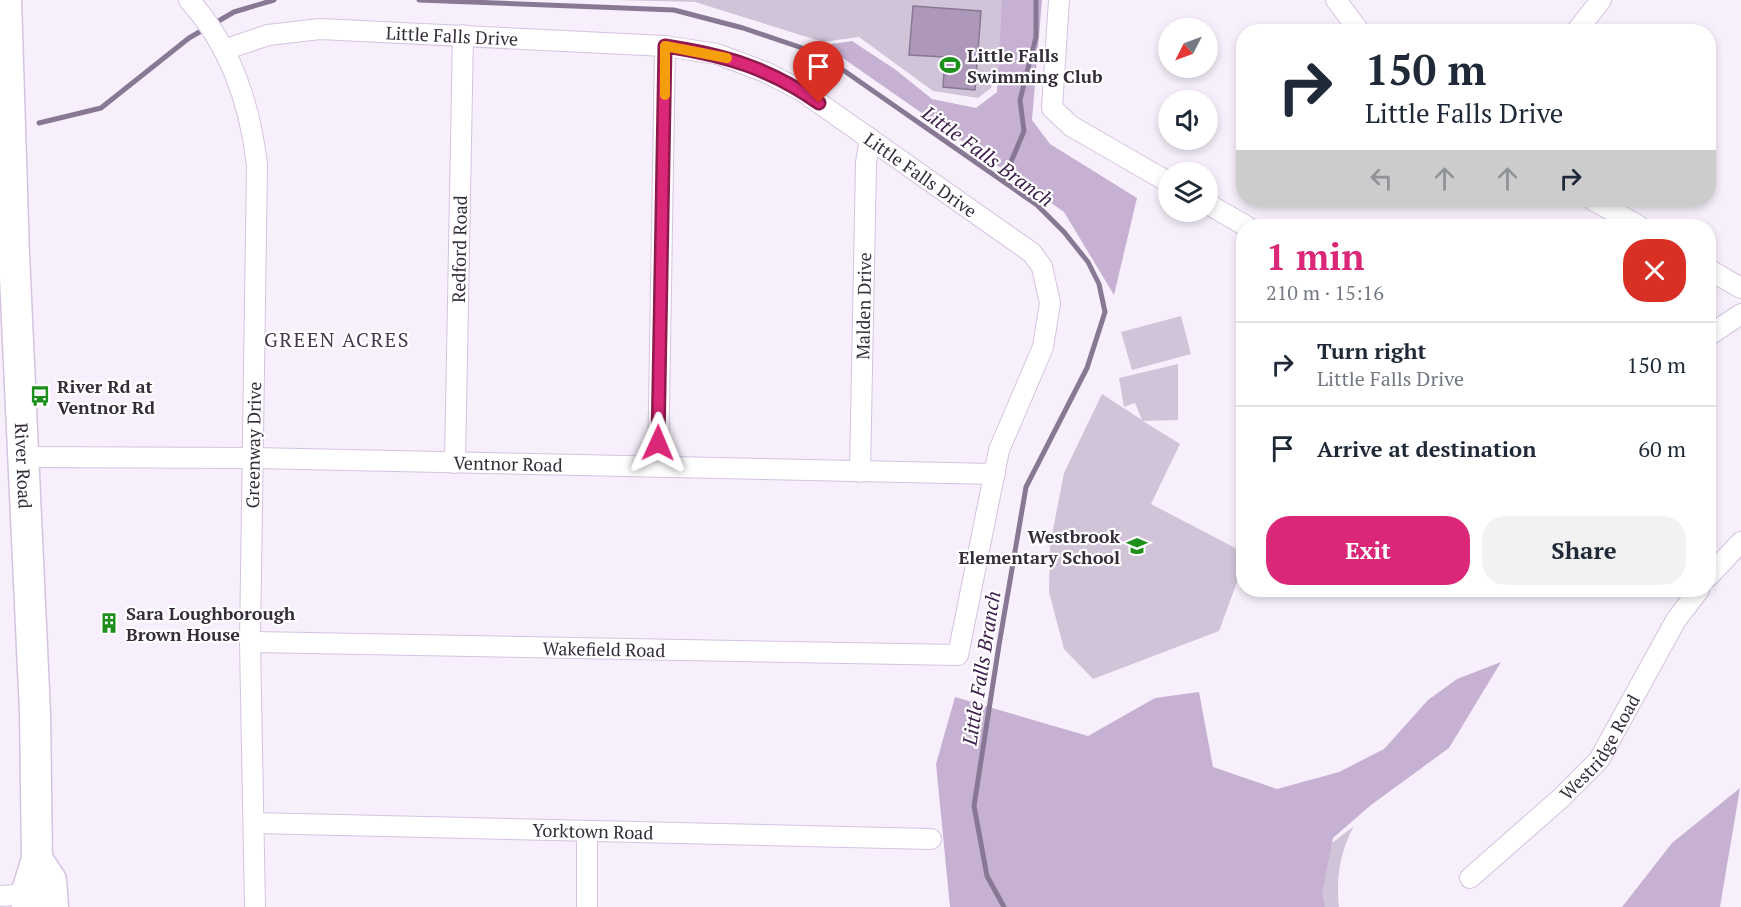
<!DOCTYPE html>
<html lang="en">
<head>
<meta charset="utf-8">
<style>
  body { margin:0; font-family:"PT Serif",serif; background:#f2f2f3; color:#1f2937; height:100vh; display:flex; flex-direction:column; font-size:22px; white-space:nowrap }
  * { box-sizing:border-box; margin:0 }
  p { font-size:20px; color:#747a83 }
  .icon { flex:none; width:33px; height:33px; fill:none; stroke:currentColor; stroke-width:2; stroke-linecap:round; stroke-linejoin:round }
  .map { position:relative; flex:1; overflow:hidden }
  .details { position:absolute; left:1236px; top:219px; width:480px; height:378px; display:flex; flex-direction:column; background:#fff; border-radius:24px; box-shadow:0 3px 9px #0003 }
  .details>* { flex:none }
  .banner { position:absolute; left:1236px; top:24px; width:480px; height:183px; border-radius:24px; box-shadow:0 3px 9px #0003; background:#fff; color:#1f2937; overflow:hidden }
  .needle { width:39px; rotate:228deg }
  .buttons { position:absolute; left:1158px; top:18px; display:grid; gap:12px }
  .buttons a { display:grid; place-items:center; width:60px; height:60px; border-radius:50%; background:#fff; box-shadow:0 3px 9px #0003; font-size:30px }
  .pin { position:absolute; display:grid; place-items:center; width:51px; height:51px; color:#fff; margin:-62px -26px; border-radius:50% 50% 50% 0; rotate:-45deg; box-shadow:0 0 6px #0007 }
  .pin .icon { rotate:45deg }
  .me { position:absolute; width:66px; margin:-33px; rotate:1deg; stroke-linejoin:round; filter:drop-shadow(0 0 4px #0008) }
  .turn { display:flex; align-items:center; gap:21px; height:126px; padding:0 30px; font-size:27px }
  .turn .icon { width:78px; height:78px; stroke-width:2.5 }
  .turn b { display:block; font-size:42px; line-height:51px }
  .lanes { display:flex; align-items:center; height:57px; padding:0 30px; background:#0003; justify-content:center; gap:30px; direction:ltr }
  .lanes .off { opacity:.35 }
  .round { display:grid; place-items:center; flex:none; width:63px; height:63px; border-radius:24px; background:#f2f2f3 }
  .overview { display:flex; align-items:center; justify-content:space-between; height:102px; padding:0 30px }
  h1 { font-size:36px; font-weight:700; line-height:45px; color:#db2777 }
  .button { display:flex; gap:12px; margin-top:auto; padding:12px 30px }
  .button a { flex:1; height:69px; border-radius:24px; background:#db2777; color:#fff; font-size:24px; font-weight:700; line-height:69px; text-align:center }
  .button a+a { background:#f2f2f3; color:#1f2937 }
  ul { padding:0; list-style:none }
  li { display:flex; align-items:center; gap:18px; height:84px; padding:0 30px; border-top:2px solid #e0e1e3 }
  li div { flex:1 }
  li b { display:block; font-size:22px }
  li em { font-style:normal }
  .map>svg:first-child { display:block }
  .green { fill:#d1c4d9 }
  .forest { fill:#c7b1d3 }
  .water { fill:#ad98b9; stroke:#897893; stroke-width:1.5 }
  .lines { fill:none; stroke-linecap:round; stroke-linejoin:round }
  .stream { stroke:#897893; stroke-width:5 }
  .minor-casing { stroke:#d5c3e0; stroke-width:22 }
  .primary-casing { stroke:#d5c3e0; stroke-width:33 }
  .minor { stroke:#fff; stroke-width:20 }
  .primary { stroke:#fff; stroke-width:30 }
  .route-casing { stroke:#8e194d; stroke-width:15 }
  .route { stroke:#db2777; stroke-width:10 }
  .slow { stroke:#f59e0b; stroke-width:10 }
  .labels { text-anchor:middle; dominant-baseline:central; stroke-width:4.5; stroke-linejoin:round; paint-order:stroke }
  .street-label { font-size:18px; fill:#352e3a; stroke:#fff }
  .poi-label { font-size:18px; font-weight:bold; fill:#352e3a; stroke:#fff; text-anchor:start }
  .water-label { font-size:20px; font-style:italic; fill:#3e214c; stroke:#fff }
  .neighbourhood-label { font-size:20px; letter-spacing:1.5px; fill:#483951; stroke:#fff }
</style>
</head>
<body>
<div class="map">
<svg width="1741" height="907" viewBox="0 0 1741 907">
  <rect width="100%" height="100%" fill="#f7f0fc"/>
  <g class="green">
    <path d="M614 0H1029L991 88 978 98 933 91 859 37 823 42 695 2Z"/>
    <path d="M1181 316 1191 354 1132 370 1121 332Z"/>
    <path d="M1178 364V420L1143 421 1180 444 1151 504 1243 552V566L1219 631 1093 679 1064 649 1049 592 1050 545 1064 473 1102 394 1142 420 1135 403 1124 407 1119 378Z"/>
    <path d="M1354 826C1340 852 1336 877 1339 907H1278L1275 887Z"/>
  </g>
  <g class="forest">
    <path d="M1002 0H1042L1032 120 1050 144 1137 198 1114 295 1064 212 824 45 852 41 896 70 932 99 976 108 997 92Z"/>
    <path d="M1501 662 1449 748 1371 805 1333 838 1322 893 1325 907H950L936 764 955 697 1088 736 1155 698 1199 692 1213 767 1277 789 1339 772 1384 749 1428 700 1457 679Z"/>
    <path d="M1740 788 1720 907H1622L1672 843Z"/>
  </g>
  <path class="water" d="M913 6 981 11 975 90 943 87 945 57 909 55Z"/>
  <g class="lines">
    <g class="stream">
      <path d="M419 0 674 10 743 28 820 54 1037 205 1064 232 1088 262 1099 284 1105 312 1087 368 1026 487 999 645 974 806 987 876 1004 907"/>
      <path d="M39 123 101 108 189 38 234 12 274 0"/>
      <path d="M1003 181 1024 131 1020 100 1036 37V0"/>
    </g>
    <g class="minor-casing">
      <g id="minor">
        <path d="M189 0C230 45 250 104 257 165L250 642 255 907"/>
        <path d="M1059 0 1052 108 1071 126 1168 182"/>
        <path d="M1336 0 1360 32"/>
        <path d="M1576 32 1601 0"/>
        <path id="s1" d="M224 50 268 35 320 29 665 46 717 54 765 72 802 91 1032 253 1042 267 1050 303 1043 347 999 450 958 655 250 642"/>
        <path d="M1593 200 1639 226"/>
        <path d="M1208 204 1246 226"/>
        <path d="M1708 269 1741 288"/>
        <path d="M1708 336 1741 314"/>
        <path id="s2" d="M22 457 253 458 995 474"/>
        <path id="s3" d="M455 463 463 35"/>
        <path d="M658 467 665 46"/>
        <path id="s4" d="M860 472 866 163 870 138"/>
        <path d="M1708 577 1741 542"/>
        <path id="s5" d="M254 823 931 839"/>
        <path id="s6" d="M1470 878 1561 798 1599 760 1676 620 1699 590"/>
        <path d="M0 896 26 894"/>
        <path d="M587 907V831"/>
      </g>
    </g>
    <g class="primary-casing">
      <g id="primary">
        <path id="s7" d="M6 0 14 255 35 713 37 859 26 894 27 907"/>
        <path d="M37 859 51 880 53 907"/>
      </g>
    </g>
    <use href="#minor" class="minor"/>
    <use href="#primary" class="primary"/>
  </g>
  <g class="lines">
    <g class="route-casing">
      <path id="route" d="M658 443 665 46C725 55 769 68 819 103"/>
    </g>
    <use href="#route" class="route"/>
    <path class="slow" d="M665 95V46L727 58"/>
  </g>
  <defs>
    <g id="stadium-bare" transform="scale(1.62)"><path d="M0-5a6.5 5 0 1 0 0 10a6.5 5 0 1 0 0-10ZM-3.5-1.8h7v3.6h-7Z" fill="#1c901a" stroke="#fff" stroke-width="2.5" paint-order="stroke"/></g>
    <g id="bus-bare" transform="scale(1.62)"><path d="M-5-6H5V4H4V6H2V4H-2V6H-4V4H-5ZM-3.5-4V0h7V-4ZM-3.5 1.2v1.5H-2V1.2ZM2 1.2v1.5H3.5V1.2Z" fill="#1c901a" stroke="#fff" stroke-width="2.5" paint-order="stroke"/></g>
    <g id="school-bare" transform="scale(1.62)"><path d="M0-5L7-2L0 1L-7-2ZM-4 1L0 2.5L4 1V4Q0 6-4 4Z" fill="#1c901a" stroke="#fff" stroke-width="2.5" paint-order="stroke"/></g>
    <g id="building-bare" transform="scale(1.62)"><path d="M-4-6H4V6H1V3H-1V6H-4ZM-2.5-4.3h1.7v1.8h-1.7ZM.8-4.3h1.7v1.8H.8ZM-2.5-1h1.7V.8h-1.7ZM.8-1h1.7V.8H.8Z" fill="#1c901a" stroke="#fff" stroke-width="2.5" paint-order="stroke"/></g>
  </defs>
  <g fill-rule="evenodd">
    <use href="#stadium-bare" x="950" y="65"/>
    <use href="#bus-bare" x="40" y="396"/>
    <use href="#school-bare" x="1137" y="546"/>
    <use href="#building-bare" x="109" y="623"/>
  </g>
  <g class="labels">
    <g class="street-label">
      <text stroke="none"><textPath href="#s1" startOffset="231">Little Falls Drive</textPath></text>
      <text stroke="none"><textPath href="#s1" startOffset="735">Little Falls Drive</textPath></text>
      <text stroke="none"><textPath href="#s3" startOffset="214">Redford Road</textPath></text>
      <text stroke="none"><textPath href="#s4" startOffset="166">Malden Drive</textPath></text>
      <text transform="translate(253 445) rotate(-89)">Greenway Drive</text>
      <text stroke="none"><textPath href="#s2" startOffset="486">Ventnor Road</textPath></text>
      <text stroke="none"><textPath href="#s7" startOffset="466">River Road</textPath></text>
      <text transform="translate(604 649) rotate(1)">Wakefield Road</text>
      <text stroke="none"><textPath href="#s6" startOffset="186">Westridge Road</textPath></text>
      <text stroke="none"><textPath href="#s5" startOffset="339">Yorktown Road</textPath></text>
    </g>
    <g class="poi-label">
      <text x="967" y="55">Little Falls<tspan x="967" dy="21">Swimming Club</tspan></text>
      <text x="57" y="386">River Rd at<tspan x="57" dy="21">Ventnor Rd</tspan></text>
      <text x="1120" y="536" text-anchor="end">Westbrook<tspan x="1120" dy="21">Elementary School</tspan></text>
      <text x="126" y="613">Sara Loughborough<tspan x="126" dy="21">Brown House</tspan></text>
    </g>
    <g class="water-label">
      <text transform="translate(988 156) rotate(36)">Little Falls Branch</text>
      <text transform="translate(981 668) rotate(-81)">Little Falls Branch</text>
    </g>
    <g class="neighbourhood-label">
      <text x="337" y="339">GREEN ACRES</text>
    </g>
  </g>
</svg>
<div class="buttons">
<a><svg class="needle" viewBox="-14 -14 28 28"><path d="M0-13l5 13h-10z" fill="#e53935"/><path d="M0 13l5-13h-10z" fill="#747a83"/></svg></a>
<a><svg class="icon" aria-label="sound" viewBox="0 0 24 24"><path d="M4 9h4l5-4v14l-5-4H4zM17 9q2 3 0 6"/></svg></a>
<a><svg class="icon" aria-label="layers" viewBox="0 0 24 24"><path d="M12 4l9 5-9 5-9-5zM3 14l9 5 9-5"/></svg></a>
</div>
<div class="pin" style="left:819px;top:103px;background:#d93025"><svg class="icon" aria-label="arrive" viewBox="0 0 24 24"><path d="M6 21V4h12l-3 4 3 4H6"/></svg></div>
<svg class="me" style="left:658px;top:443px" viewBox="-20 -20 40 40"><path d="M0-17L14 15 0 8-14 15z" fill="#db2777" stroke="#fff" stroke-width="4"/></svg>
<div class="banner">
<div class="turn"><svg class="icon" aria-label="right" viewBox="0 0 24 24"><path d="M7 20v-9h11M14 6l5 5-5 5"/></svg><div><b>150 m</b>Little Falls Drive</div></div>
<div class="lanes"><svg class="icon off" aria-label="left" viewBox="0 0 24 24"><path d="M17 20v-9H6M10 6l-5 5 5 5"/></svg><svg class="icon off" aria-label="ahead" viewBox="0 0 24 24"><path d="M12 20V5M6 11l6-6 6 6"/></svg><svg class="icon off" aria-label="ahead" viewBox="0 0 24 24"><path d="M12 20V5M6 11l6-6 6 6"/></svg><svg class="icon" aria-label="right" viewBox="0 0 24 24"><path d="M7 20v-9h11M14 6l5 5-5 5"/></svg></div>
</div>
<section class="details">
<div class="overview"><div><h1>1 min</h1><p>210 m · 15:16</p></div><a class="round" style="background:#d93025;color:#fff"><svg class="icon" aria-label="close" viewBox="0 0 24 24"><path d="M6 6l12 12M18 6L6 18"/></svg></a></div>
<ul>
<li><svg class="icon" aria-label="right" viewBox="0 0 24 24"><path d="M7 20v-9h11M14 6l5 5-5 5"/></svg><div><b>Turn right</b><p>Little Falls Drive</p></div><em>150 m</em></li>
<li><svg class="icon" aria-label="arrive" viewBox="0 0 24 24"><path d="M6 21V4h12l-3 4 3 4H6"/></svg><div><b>Arrive at destination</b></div><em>60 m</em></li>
</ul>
<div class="button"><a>Exit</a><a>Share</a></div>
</section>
</div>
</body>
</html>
